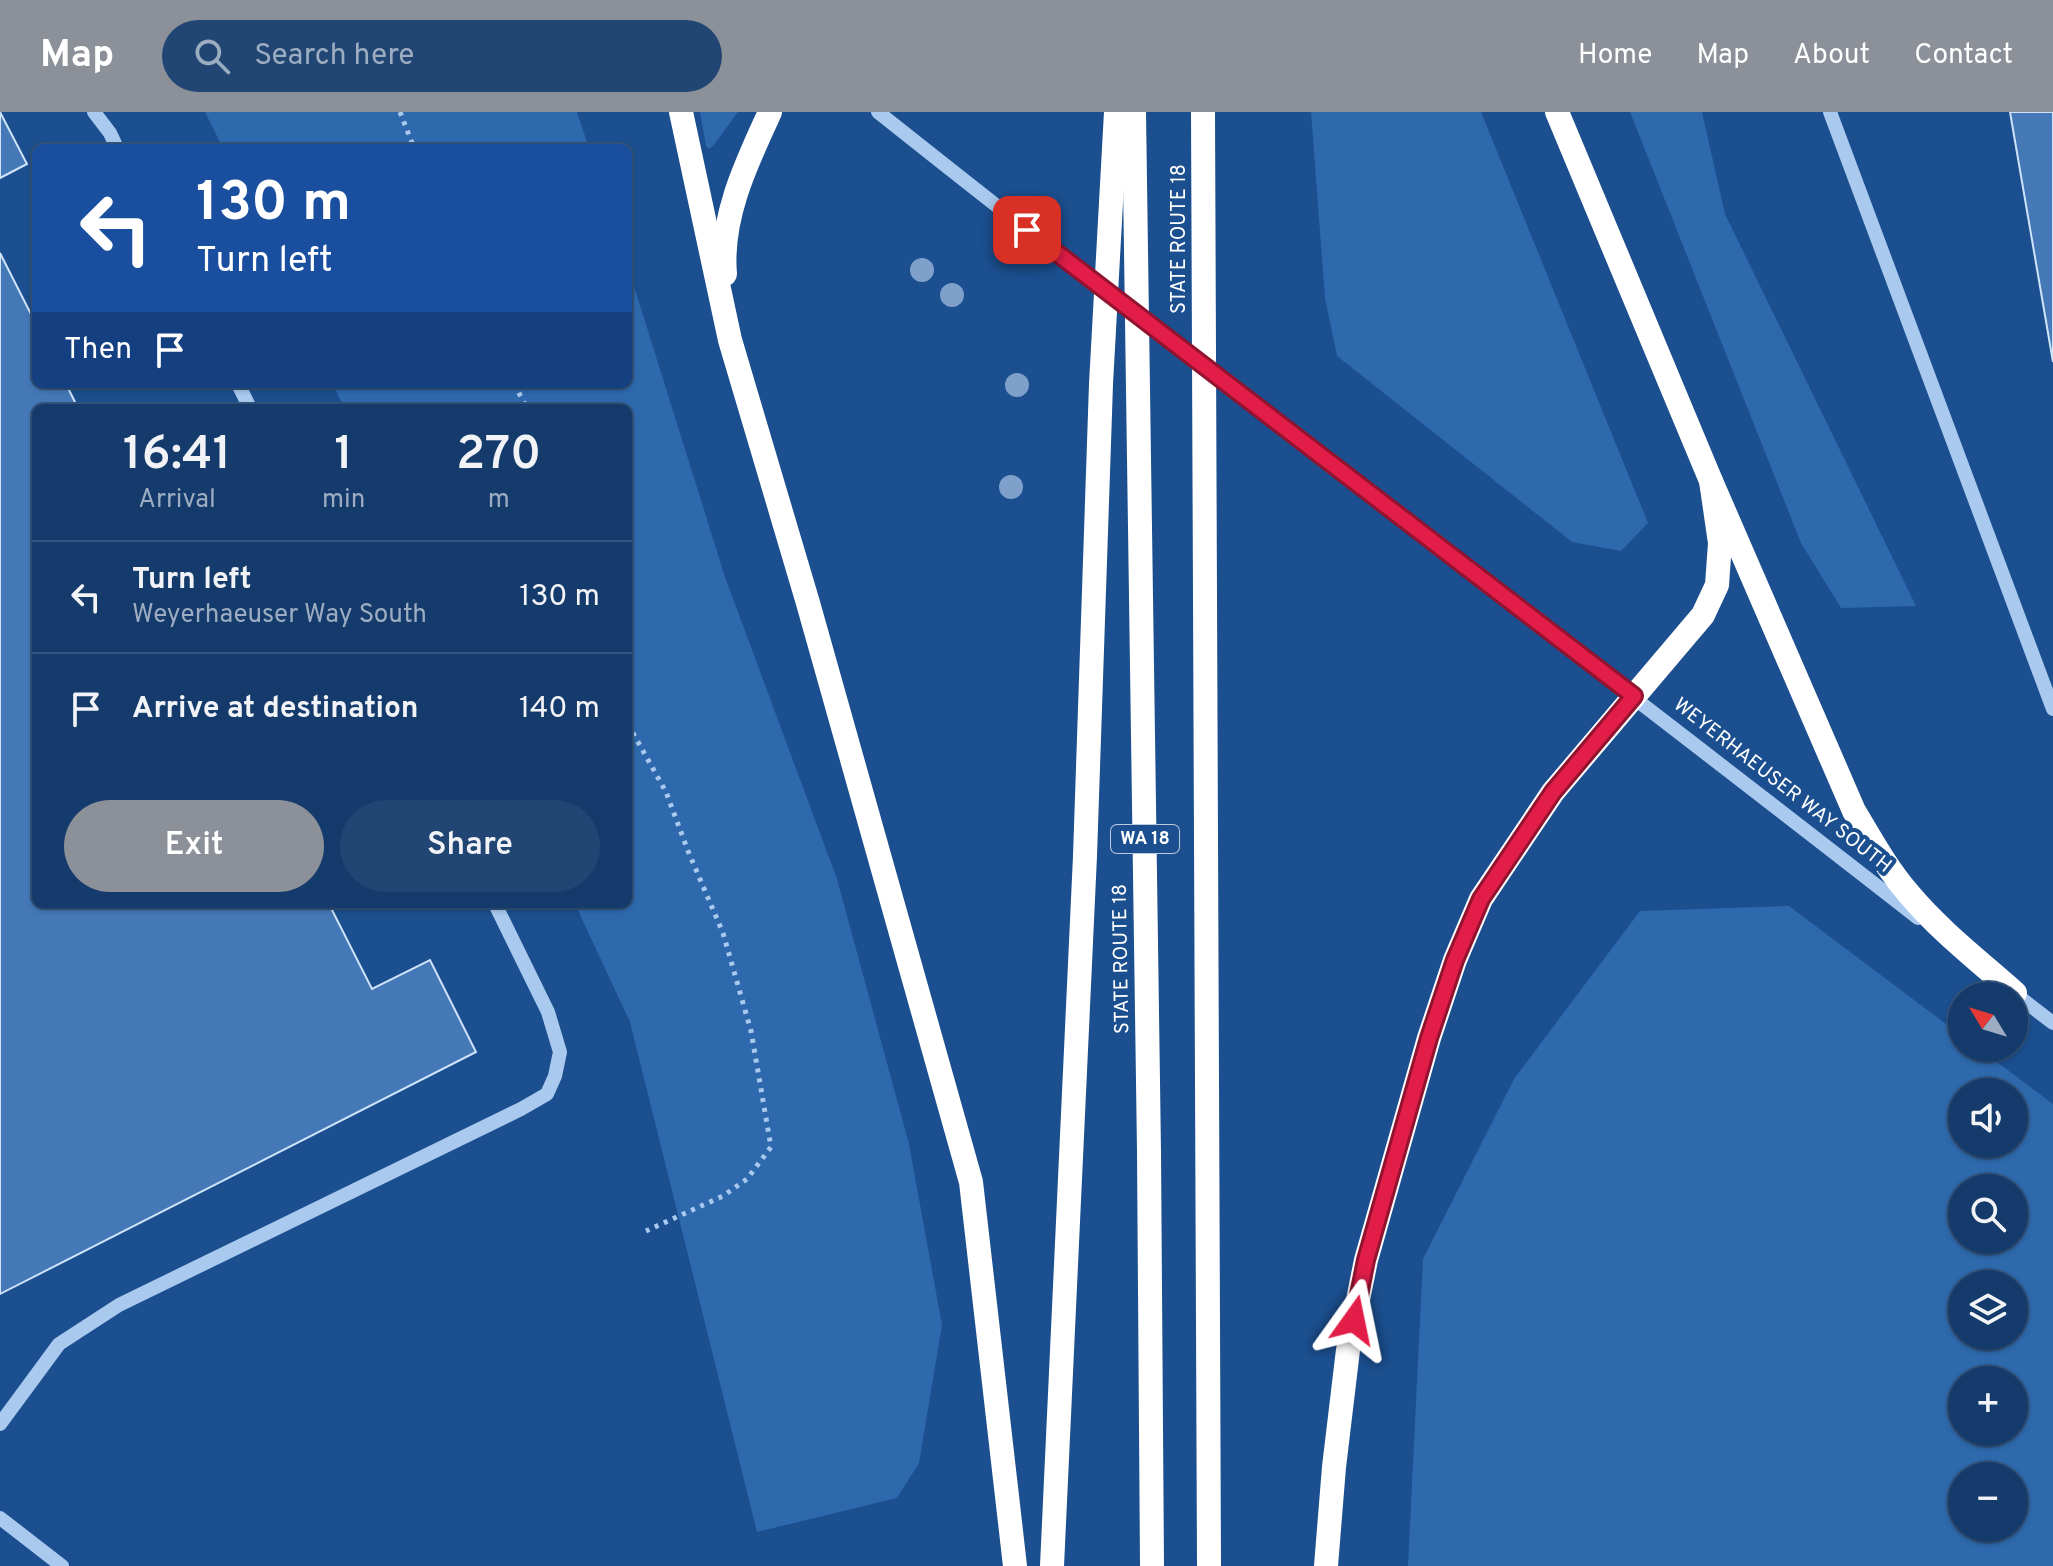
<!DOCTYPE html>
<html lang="en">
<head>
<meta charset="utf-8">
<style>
  body { margin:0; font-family:Overpass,sans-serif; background:#214673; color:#f1f3f6; height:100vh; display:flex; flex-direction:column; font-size:30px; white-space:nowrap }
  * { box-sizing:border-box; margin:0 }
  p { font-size:26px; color:#9dadc1 }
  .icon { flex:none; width:44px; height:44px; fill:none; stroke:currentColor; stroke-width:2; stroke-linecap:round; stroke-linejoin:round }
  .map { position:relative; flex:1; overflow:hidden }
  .details { position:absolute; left:32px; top:292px; width:600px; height:504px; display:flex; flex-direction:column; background:#143b6b; border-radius:12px; box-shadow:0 2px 6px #0004,0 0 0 2px #33557e }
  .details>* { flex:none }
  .top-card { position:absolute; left:32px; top:32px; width:600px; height:244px; border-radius:12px; box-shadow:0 2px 6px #0004,0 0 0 2px #33557e; background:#1a4fa0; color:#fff; overflow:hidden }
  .needle { width:52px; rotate:308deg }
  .controls { position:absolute; left:1948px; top:870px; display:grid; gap:16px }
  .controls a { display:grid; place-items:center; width:80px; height:80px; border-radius:50%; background:#143b6b; box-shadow:0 2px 6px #0004,0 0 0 2px #33557e; font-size:40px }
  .pin { position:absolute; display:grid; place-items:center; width:68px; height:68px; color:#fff; margin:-34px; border-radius:16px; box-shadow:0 4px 12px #0006 }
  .me { position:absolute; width:88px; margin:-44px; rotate:12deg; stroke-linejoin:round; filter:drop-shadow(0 0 6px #0008) }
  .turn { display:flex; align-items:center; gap:28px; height:168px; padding:0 32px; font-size:36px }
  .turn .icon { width:104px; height:104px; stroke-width:2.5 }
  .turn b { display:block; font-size:56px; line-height:68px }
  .then { display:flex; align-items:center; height:76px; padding:0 32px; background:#0003; gap:16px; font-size:30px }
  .eta { display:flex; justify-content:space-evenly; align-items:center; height:136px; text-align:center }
  .eta b { font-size:48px; font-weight:600; line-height:56px }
  .primary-button { display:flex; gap:16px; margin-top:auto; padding:16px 32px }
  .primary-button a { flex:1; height:92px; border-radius:48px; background:#8c9099; color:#fff; font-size:32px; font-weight:600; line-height:92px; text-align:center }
  .primary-button a+a { background:#214673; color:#f1f3f6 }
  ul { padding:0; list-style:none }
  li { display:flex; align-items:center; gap:24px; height:112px; padding:0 32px; border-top:2px solid #33557e }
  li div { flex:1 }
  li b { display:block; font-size:30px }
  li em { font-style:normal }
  header { display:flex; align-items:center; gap:48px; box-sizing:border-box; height:112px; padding:0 40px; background:#8c9099; color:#fff }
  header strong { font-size:38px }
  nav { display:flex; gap:44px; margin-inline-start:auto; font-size:28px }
  .search { width:560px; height:72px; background:#214673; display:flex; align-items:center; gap:20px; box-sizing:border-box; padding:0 28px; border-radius:44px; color:#9dadc1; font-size:30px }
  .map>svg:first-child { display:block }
  .green { fill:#2e69ad; fill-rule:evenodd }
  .building { fill:#4478b7; stroke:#cfe3fa; stroke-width:2 }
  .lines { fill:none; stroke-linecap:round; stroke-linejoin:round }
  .path { stroke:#a9c9ee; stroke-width:5; stroke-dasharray:4 6; stroke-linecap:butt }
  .minor { stroke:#a9c9ee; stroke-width:14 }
  .highway { stroke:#fff; stroke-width:24 }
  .tree { fill:#7ea0ca }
  .route-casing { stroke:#92132f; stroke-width:20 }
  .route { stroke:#e11d48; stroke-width:14 }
  .labels { text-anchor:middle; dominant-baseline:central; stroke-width:8; stroke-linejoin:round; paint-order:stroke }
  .shield { fill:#1b4f8f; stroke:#bbcadd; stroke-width:2 }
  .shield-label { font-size:18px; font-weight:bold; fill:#fff }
  .street-label { font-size:20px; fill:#fff; stroke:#1b4f8f }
</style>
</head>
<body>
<header>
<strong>Map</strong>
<div class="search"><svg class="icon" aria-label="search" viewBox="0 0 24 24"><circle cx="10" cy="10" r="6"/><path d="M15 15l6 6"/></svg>Search here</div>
<nav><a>Home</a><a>Map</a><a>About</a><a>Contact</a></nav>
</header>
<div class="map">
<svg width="2053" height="1454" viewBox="0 0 2053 1454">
  <rect width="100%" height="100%" fill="#1b4f8f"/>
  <g class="green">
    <path d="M205 0H577L589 36H223Z"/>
    <path d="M700 0H738L713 34 709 37 706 34Z"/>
    <path d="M1311 0H1481L1648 411 1621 439 1572 430 1337 244 1325 186Z"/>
    <path d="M1630 0H1702L1725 102 1916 494 1841 496 1801 431Z"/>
    <path d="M628 155 725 465 837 767 909 1032 942 1213 919 1351 897 1386 757 1420 630 910 575 792H628V296H344L333 272H628Z"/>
    <path d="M1789 794 1962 924V936H1978L2053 992V1454H1408L1423 1147 1514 967 1640 799ZM2014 980V1032H1962V980ZM2014 1076V1128H1962V1076ZM2014 1172V1224H1962V1172ZM1962 1268H2014V1320H1962ZM1962 1364H2014V1416H1962Z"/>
  </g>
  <g class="building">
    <path d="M0 0 27 52 0 66Z"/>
    <path d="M2010 0H2053V250Z"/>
    <path d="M0 141 36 212V272H66L78 296H36V792H329L372 877 430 848 476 940 0 1182Z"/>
  </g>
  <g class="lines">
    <g class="path">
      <path d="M400 0 414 36"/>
      <path d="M514 272 527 296"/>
      <path d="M628 612 666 680 688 739 723 821 751 919 771 1035 747 1067 723 1084 646 1119"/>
    </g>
    <g class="minor">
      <path d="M94 0 110 21 117 36"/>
      <path d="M878 0C1221 273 1573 536 1918 806"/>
      <path d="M1830 0 2053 597"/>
      <path d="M238 272 250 296"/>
      <path d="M2010 878 2053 911"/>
      <path d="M0 1312 59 1232 119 1193 521 997 547 982 555 964 560 940 548 900 495 792"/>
      <path d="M0 1406 62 1454"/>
    </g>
    <g class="highway">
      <path d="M681 0 730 228 808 491 971 1070 1015 1454"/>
      <path d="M1134 0 1149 1039 1152 1454"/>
      <path d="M1203 0 1209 1454"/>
      <path d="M1557 0 1711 369 1854 699C1871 727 1887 757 1909 782 1940 819 1979 849 2015 881"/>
      <path d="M725 162C720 105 747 50 770 0"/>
      <path d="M1052 1454 1085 744 1101 272 1116 0"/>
      <path d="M1326 1454 1334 1355 1348 1238 1366 1148 1429 926 1455 848 1481 787 1553 680 1703 503 1717 473 1720 431 1711 369"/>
    </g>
  </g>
  <g class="tree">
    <circle cx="922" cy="158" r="12"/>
    <circle cx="952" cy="183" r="12"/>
    <circle cx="1017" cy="273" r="12"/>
    <circle cx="1011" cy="375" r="12"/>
  </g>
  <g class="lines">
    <g class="route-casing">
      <path id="route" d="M1027 118 1634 584 1553 680 1481 787 1455 848 1429 926 1366 1148 1354 1208"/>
    </g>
    <use href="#route" class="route"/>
  </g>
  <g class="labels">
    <rect class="shield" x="1111" y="713" width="68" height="28" rx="6"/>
    <g class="shield-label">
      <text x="1145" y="727">WA 18</text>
    </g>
    <g class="street-label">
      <text transform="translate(1180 127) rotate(-90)">STATE ROUTE 18</text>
      <text transform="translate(1782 674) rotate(38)">WEYERHAEUSER WAY SOUTH</text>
      <text transform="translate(1122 847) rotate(-91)">STATE ROUTE 18</text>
    </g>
  </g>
</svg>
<div class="controls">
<a><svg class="needle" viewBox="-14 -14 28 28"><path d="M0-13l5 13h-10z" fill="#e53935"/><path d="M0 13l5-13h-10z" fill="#9dadc1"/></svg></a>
<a><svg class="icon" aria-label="sound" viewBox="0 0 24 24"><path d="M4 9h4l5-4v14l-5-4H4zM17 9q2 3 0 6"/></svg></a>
<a><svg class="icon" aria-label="search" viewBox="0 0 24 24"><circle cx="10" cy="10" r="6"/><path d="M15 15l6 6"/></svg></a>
<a><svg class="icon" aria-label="layers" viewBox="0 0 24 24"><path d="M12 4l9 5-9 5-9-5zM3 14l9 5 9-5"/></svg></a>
<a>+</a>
<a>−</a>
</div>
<div class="pin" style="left:1027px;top:118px;background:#d93025"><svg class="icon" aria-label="arrive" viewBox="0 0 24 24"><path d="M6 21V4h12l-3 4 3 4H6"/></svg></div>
<svg class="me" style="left:1354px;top:1208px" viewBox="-20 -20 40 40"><path d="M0-17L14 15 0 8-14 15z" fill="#e11d48" stroke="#fff" stroke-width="4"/></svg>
<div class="top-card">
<div class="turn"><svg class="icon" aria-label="left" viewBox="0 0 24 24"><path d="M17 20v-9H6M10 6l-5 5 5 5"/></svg><div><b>130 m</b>Turn left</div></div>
<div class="then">Then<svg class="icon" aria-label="arrive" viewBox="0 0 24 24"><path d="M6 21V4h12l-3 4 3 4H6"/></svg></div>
</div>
<section class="details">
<div class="eta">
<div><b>16:41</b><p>Arrival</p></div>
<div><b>1</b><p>min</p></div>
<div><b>270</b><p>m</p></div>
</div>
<ul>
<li><svg class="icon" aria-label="left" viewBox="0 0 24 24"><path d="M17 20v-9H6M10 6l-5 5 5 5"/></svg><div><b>Turn left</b><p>Weyerhaeuser Way South</p></div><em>130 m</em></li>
<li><svg class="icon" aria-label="arrive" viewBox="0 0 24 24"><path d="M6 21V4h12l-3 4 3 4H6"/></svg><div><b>Arrive at destination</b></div><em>140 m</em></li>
</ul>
<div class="primary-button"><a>Exit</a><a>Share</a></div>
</section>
</div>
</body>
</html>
